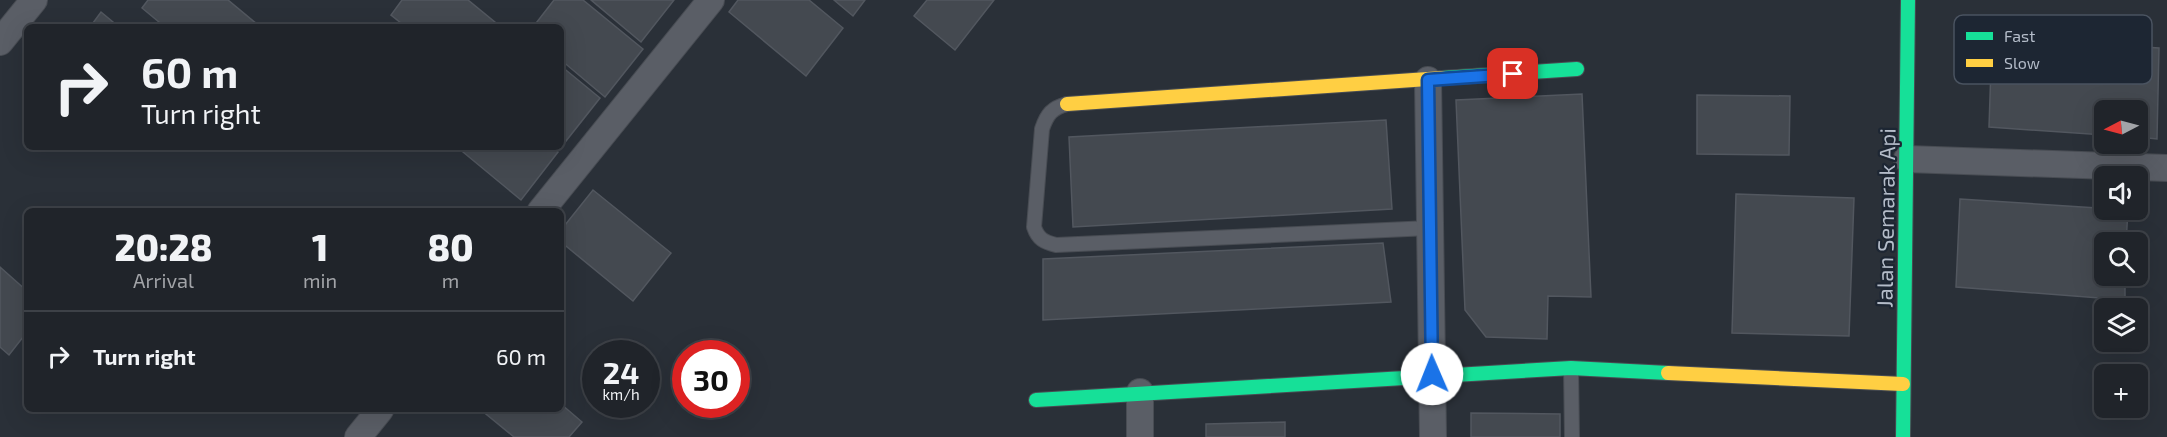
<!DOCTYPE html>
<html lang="en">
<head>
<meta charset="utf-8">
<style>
  body { margin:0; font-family:"Exo 2",sans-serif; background:#282c32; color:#f1f3f6; height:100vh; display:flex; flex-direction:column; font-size:22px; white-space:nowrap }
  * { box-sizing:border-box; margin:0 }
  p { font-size:20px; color:#a2a4a8 }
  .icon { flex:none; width:33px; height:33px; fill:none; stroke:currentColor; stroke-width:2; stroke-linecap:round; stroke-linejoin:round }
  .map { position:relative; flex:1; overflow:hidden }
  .details { position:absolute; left:24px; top:208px; width:540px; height:204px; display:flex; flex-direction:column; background:#20242a; border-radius:9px; box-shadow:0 6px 24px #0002,0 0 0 2px #3d4147 }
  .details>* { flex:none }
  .top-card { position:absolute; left:24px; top:24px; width:540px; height:126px; border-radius:9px; box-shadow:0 6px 24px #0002,0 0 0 2px #3d4147; background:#20242a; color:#f1f3f6; overflow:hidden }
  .needle { width:39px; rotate:264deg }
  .tools { position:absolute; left:2094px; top:100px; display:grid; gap:12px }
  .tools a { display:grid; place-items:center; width:54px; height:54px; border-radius:9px; background:#20242a; box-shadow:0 6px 24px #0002,0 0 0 2px #3d4147; font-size:30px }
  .speed { position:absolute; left:582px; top:340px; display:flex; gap:12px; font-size:30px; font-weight:700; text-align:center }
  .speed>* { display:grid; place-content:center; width:78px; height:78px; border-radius:50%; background:#20242a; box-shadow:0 6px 24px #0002,0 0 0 2px #3d4147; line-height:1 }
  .speed small { font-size:15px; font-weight:400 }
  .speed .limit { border:9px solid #d22; background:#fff; color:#111 }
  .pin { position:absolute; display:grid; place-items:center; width:51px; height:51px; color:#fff; margin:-26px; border-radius:12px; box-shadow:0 3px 9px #0006 }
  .me { position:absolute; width:66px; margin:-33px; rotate:359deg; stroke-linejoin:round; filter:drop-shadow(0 0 4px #0008) }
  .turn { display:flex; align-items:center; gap:21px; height:126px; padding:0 18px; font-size:27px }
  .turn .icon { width:78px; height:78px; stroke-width:2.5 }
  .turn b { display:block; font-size:42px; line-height:51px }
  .eta { display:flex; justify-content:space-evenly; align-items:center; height:102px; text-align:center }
  .eta b { font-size:36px; font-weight:800; line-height:42px }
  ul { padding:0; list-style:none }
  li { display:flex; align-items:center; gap:18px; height:90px; padding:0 18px; border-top:2px solid #3d4147 }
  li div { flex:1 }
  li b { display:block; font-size:22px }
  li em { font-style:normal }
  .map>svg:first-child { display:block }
  .building { fill:#444950; stroke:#52575f; stroke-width:1.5 }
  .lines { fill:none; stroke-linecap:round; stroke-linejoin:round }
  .lane-casing { stroke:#484c53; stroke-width:16 }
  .street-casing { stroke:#484c53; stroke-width:28 }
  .fast-casing { stroke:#484c53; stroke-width:16 }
  .slow-casing { stroke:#484c53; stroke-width:16 }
  .lane { stroke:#5a5e66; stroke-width:14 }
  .street { stroke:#5a5e66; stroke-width:26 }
  .fast { stroke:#16e098; stroke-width:14 }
  .slow { stroke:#ffcf43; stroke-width:14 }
  .route-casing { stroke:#114b97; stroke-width:15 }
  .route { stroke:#1a73e8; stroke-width:10 }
  .labels { text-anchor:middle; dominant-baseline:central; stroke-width:4.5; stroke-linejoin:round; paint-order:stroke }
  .street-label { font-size:22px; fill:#b4bcc9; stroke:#1d2633 }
  .key { fill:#1d2633; stroke:#4a5360; stroke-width:1.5 }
  .key-label { font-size:16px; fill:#b4bcc9 }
</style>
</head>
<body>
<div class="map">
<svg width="2167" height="437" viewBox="0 0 2167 437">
  <rect width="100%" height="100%" fill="#2a3038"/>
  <g class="building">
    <path d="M148 0H228L257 24 254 27H165L142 8Z"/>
    <path d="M402 0H468L501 27H406L391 15Z"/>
    <path d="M554 0H583L643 49 605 97 561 60V27H533Z"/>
    <path d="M591 0H674L641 42Z"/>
    <path d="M738 0H809L843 28 806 76 729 12Z"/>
    <path d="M834 0H865L853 16Z"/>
    <path d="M927 0H994L955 50 914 16Z"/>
    <path d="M101 12 119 27H90Z"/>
    <path d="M1992 38 2159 48 2157 139 2138 137V111H2104V135L1989 127Z"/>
    <path d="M561 66 600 98 562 146 561 145Z"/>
    <path d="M1582 94 1591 297 1548 296 1547 339 1486 337 1465 310 1456 100Z"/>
    <path d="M1697 95 1790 96 1789 155 1697 154Z"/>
    <path d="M1386 120 1392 209 1073 227 1069 137Z"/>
    <path d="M457 147H552L558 152 521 200Z"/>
    <path d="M593 190 671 253 633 301 561 242V230Z"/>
    <path d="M1736 194 1854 198 1849 336 1732 333Z"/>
    <path d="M1960 199 2128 210 2126 243H2104V276H2125V300L1956 287Z"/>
    <path d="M1383 243 1391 302 1043 320V259Z"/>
    <path d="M0 267 27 291V332L9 355 0 347Z"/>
    <path d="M561 404 582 422 569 437H514L481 410H561Z"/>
    <path d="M1471 413 1560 414V437H1471Z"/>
    <path d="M1285 422V437H1206V424Z"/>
  </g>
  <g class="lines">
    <g class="lane-casing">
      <g id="lane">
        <path d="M1067 104C1052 108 1047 114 1042 129L1034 227C1038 239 1044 242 1056 245L1430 228"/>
        <path d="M1571 368 1572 437"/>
      </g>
    </g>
    <g class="street-casing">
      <g id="street">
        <path d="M0 42 34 0"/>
        <path d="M1428 80 1433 437"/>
        <path d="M1907 159 2167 168"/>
        <path d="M540 212 711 0"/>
        <path d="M358 437 380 410"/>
        <path d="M1140 437V392"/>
      </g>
    </g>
    <g class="fast-casing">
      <g id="fast">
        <path d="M1442 78 1577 69"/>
        <path d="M1036 400 1571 368 1668 373"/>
        <path d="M1903 437 1908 0"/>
      </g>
    </g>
    <g class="slow-casing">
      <g id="slow">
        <path d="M1067 104 1442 78"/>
        <path d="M1668 373 1903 384"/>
      </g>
    </g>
    <use href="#lane" class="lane"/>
    <use href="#street" class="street"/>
    <use href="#fast" class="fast"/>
    <use href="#slow" class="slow"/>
  </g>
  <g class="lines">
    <g class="route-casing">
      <path id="route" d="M1432 374 1428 80 1513 74"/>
    </g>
    <use href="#route" class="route"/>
  </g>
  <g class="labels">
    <g class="street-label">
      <text transform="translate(1885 218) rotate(-89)">Jalan Semarak Api</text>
    </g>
  </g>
  <rect x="1954" y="15" width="198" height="69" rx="9" class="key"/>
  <rect x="1966" y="32" width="27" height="8" fill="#16e098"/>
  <rect x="1966" y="59" width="27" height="8" fill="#ffcf43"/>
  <g class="key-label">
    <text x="2004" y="42">Fast</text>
    <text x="2004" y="69">Slow</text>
  </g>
</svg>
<div class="tools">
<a><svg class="needle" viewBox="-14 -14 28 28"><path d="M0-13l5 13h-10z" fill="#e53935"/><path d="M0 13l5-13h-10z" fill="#a2a4a8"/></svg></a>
<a><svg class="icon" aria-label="sound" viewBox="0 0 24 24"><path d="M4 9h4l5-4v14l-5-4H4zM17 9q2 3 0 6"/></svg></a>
<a><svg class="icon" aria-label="search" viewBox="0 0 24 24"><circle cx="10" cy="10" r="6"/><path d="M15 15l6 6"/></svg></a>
<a><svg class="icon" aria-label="layers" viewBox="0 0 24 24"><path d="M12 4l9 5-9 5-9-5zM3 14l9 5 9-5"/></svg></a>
<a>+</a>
</div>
<div class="speed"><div>24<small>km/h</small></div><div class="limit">30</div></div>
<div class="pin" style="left:1513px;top:74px;background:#d93025"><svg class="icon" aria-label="arrive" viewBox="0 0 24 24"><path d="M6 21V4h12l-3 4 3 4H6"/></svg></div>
<svg class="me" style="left:1432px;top:374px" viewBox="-20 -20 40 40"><circle r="19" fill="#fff"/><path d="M0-13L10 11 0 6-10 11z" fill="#1a73e8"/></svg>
<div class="top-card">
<div class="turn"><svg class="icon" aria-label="right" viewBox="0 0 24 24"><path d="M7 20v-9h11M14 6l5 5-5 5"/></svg><div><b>60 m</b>Turn right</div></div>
</div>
<section class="details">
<div class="eta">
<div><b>20:28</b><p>Arrival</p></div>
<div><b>1</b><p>min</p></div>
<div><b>80</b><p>m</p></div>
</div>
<ul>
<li><svg class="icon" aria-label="right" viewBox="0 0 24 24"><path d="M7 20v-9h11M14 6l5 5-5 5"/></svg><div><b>Turn right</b></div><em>60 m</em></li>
</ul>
</section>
</div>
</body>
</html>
